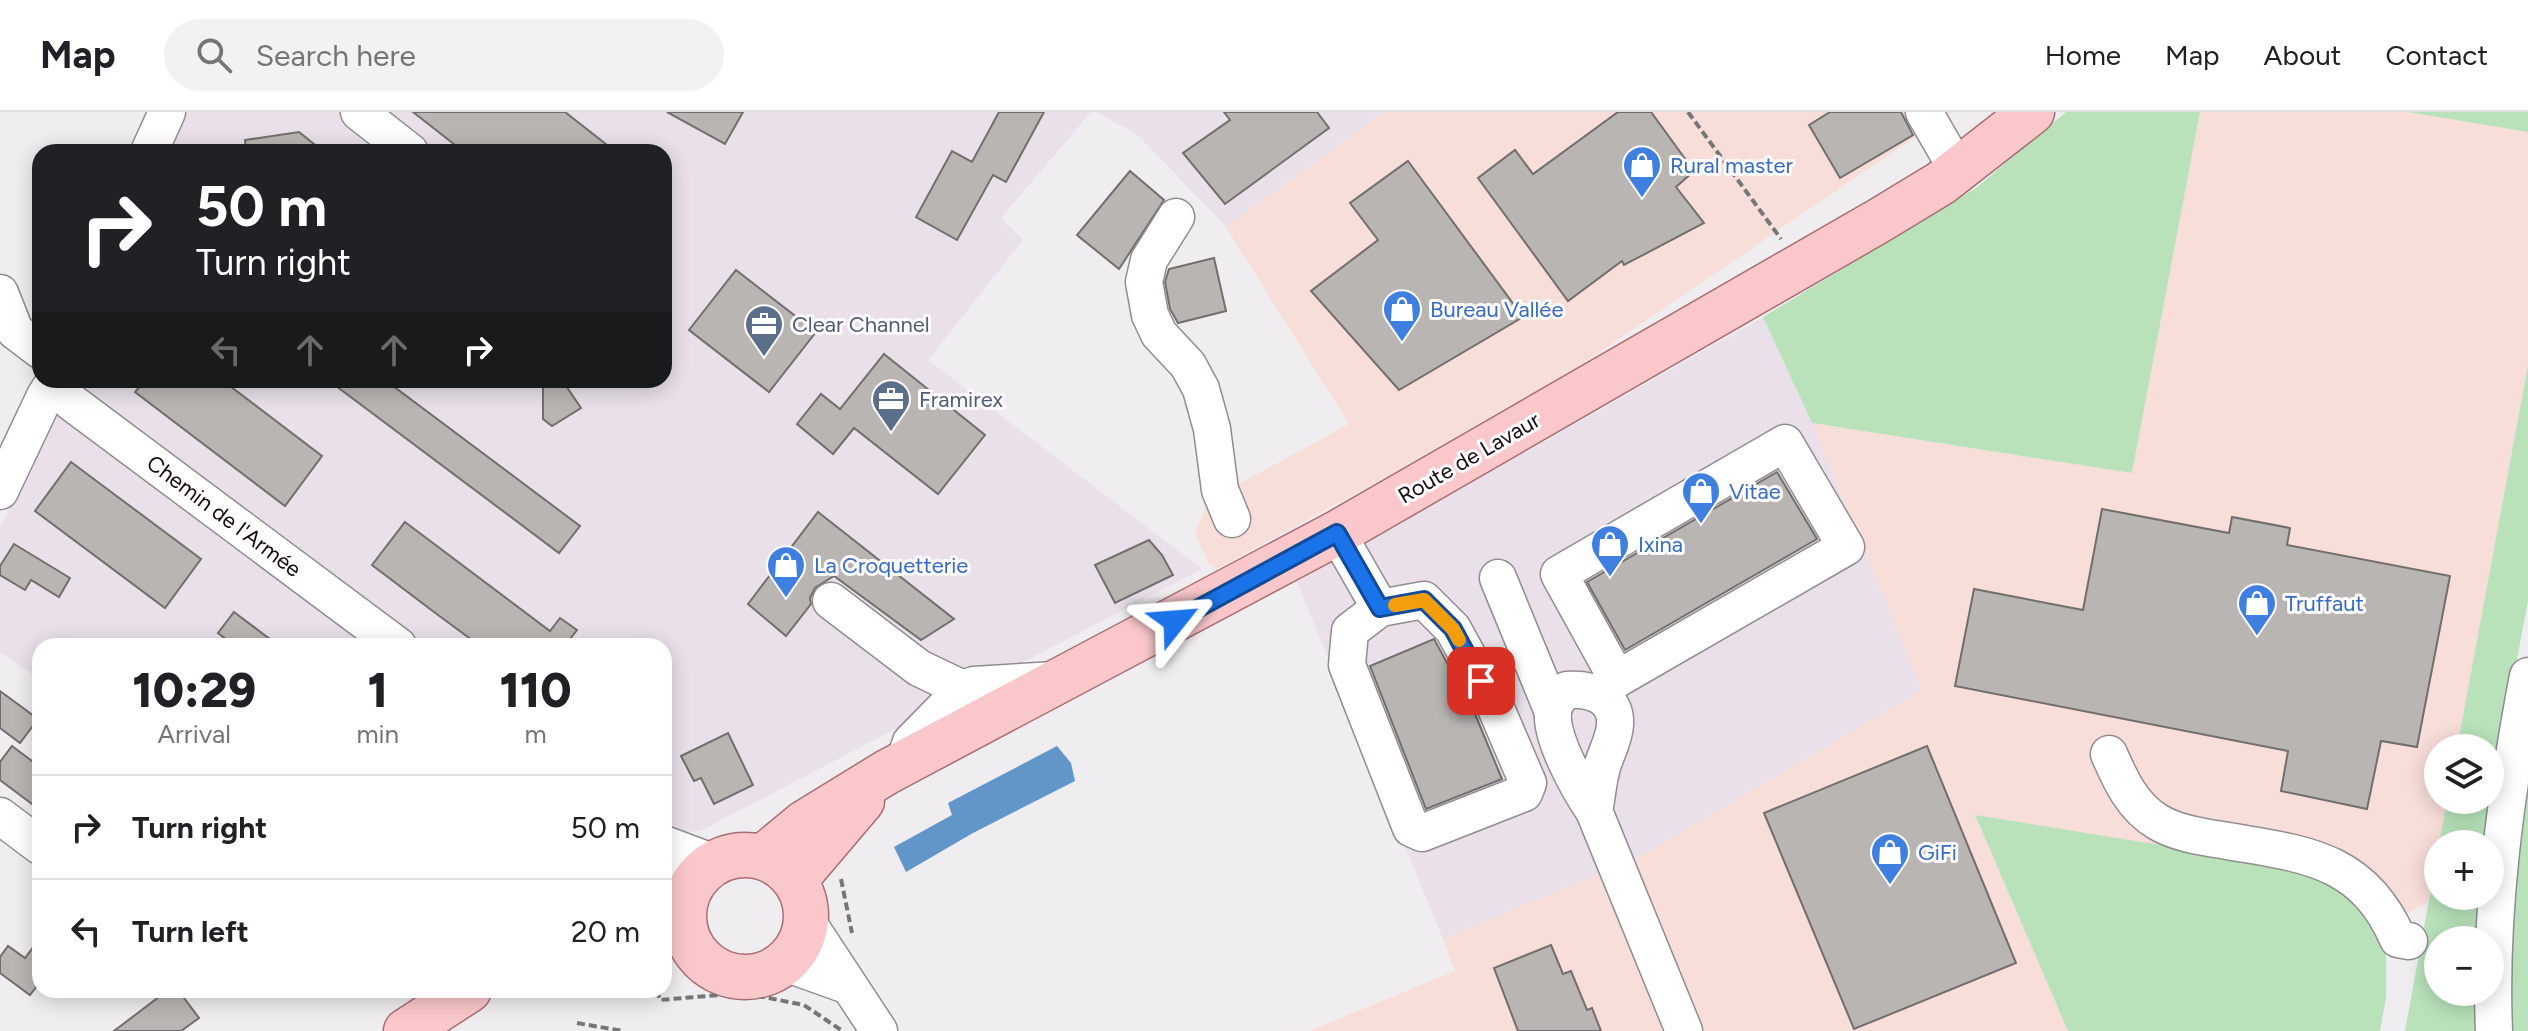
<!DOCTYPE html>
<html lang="en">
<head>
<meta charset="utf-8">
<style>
  body { margin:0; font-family:Figtree,sans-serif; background:#f2f2f2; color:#202124; height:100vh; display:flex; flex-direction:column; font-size:30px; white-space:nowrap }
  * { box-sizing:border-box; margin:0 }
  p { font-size:26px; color:#757577 }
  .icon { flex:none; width:44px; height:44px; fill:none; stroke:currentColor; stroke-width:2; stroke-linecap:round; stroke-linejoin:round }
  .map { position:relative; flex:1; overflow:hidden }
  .drawer { position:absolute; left:32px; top:526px; width:640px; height:360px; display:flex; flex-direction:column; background:#fff; border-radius:24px; box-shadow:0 4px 20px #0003 }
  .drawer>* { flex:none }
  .banner { position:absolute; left:32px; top:32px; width:640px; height:244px; border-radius:24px; box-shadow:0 4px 20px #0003; background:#202124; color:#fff; overflow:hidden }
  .controls { position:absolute; left:2424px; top:622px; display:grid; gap:16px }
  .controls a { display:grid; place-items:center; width:80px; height:80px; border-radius:50%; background:#fff; box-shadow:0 4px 20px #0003; font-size:40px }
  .pin { position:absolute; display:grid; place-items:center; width:68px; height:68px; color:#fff; margin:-34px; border-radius:16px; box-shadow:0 4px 12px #0006 }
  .me { position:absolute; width:88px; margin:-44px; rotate:62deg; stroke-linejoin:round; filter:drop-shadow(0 0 6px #0008) }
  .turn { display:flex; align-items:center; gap:28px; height:168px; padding:0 32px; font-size:36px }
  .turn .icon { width:104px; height:104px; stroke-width:2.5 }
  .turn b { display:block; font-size:56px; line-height:68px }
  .lanes { display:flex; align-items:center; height:76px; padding:0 32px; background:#0003; justify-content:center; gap:40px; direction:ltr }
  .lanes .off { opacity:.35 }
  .eta { display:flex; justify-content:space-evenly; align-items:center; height:136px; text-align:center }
  .eta b { font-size:48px; font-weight:800; line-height:56px }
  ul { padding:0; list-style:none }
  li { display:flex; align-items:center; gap:24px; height:104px; padding:0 32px; border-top:2px solid #e0e0e0 }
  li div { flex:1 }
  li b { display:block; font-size:30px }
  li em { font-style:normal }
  header { display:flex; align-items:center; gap:48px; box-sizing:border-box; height:112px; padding:0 40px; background:#fff; border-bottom:2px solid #e0e0e0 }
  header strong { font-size:38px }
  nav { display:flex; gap:44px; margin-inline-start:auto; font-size:28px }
  .search { width:560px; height:72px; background:#f2f2f2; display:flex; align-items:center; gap:20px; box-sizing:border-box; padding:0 28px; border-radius:44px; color:#757577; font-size:30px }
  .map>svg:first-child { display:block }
  .commercial { fill:#f8ded8 }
  .built { fill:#e9e0e9 }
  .green { fill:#b9e2bb }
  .water { fill:#6296c8 }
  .building { fill:#b9b5b3; stroke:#726e6d; stroke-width:2 }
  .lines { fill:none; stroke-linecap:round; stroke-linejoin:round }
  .minor-casing { stroke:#908d90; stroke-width:39 }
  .major-casing { stroke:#a66e72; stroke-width:47 }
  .path { stroke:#777677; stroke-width:4; stroke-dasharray:8 4; stroke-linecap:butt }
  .minor { stroke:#fff; stroke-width:36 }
  .major { stroke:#fac7ca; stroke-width:44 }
  .route-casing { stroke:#114b97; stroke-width:20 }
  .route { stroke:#1a73e8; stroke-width:14 }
  .slow { stroke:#f59e0b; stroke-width:14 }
  .labels { text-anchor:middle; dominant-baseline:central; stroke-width:6; stroke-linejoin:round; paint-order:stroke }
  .shop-label { font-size:22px; fill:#366cbe; stroke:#fefafe; text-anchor:start }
  .service-label { font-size:22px; fill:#4e5e75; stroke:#fefafe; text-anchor:start }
  .street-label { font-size:22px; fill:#100f10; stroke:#fefafe }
</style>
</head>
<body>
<header>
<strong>Map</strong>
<div class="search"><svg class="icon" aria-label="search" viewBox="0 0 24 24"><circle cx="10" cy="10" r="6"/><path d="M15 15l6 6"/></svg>Search here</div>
<nav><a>Home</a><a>Map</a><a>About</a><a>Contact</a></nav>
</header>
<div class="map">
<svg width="2528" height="919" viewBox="0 0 2528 919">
  <rect width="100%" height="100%" fill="#f0edf0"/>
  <g class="commercial">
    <path d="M1384 0H1952L1579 254 1382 367 1217 457 1209 452 1195 422 1208 389 1349 312 1226 115Z"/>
    <path d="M2200 0H2408L2528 20V253L2457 636H2438V688H2447L2428 790 2379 817 1975 704 2068 919H1309L1455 859 1443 827 1641 744 1922 578 1812 311 2132 361Z"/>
  </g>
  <g class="built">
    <path d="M187 0H1091L1001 106 1023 128 928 248 1202 457 700 719 664 721V534H377L360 522 350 534H40V568L0 540V417L68 268H664V40H169Z"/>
    <path d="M1096 0H1384L1226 115 1138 23Z"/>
    <path d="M1763 205 1812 311 1922 578 1641 744 1443 827 1297 470Z"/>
  </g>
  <g class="green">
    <path d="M2066 0H2200L2132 361 1812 311 1763 205 1976 76Z"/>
    <path d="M2408 0H2528V20Z"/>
    <path d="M2528 253V489L2505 611 2488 732H2439L2447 688H2490V636H2457Z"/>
    <path d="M2528 659V919H2509L2511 787Z"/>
    <path d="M1975 703 2284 753 2342 775 2379 817 2386 836V886L2380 919H2068Z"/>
    <path d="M2438 739V784H2482L2480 828H2438V880H2480L2481 919H2405Z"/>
  </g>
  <path class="water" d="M1057 634 1071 651 1075 669 973 721 906 760 894 735 952 703 948 691Z"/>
  <g class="building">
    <path d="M413 0H565L616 40H464Z"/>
    <path d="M667 0H743L725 32Z"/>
    <path d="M999 0H1044L1006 70 993 63 957 128 916 105 952 39 972 50Z"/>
    <path d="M1224 0H1317L1329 16 1225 92 1183 41 1230 8Z"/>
    <path d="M1618 0H1651L1694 59 1676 75 1704 111 1624 153 1622 149 1568 189 1478 66 1515 38 1533 62Z"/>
    <path d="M1830 0H1901L1913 23 1840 66 1809 13Z"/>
    <path d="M299 20 324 40H246L245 28Z"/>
    <path d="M1408 49 1523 205 1399 278 1311 179 1378 128 1350 91Z"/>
    <path d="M1130 59 1164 88 1119 157 1077 123Z"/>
    <path d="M1214 146 1226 199 1178 211 1170 197 1165 170 1169 157Z"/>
    <path d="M736 158 816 220 769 280 689 218Z"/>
    <path d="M884 242 985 323 938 382 854 316 833 342 797 312 821 282 840 297Z"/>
    <path d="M145 268H222L322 344 285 394 135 280Z"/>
    <path d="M328 268H385L580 414 559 441Z"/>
    <path d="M543 268H562L581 296 552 314 543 307Z"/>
    <path d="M71 350 201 447 165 496 35 399Z"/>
    <path d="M1777 360 1817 427 1625 538 1587 470Z"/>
    <path d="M2102 397 2229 421 2232 405 2290 416 2287 433 2450 464 2417 635 2381 629 2367 697 2281 679 2288 639 1955 574 1974 477 2083 498Z"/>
    <path d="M818 400 954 507 921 528 834 464 815 476 810 486 811 492 786 524 748 492Z"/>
    <path d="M405 410 550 519 560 506 577 518 567 531 571 534H480L434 500 372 453Z"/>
    <path d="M1149 428 1162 443 1173 463 1115 491 1095 453Z"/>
    <path d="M14 432 70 466 59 485 31 468 25 478 0 463V454Z"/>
    <path d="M234 500 279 534H235L218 521Z"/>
    <path d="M1434 527 1475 602 1502 667 1426 697 1370 554Z"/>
    <path d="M0 579 38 607 20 631 0 616Z"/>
    <path d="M728 621 753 673 714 692 701 666 694 669 681 644Z"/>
    <path d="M12 634 40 655V698L0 668V650Z"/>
    <path d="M1927 634 2016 851 1854 917 1764 701Z"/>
    <path d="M40 826V870L30 883 0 861V845L8 834 25 846Z"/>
    <path d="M1551 833 1563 862 1571 859 1587 898 1592 896 1601 919H1518L1494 856Z"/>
    <path d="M168 878H178L199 906 181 919H114Z"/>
  </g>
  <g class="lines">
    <g class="minor-casing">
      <g id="minor">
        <path d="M359 0 410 40"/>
        <path d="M1924 0 1958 59"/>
        <path d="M149 40 167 0"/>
        <path d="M1176 105 1149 148 1144 170 1150 203 1159 222 1188 253 1201 277 1212 317 1220 378 1232 407"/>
        <path d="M0 181 15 219 40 238"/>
        <path d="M55 270 71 290 398 534"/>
        <path d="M0 379 45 284 55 268"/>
        <path d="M1337 421 1380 496"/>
        <path d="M1498 466 1553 600"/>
        <path d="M1424 488 1453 517 1495 594 1528 671 1524 681 1422 721 1411 716 1347 553 1350 519 1380 496Z"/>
        <path d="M831 489 919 556 963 577"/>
        <path d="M1599 581 1617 567 1846 435 1785 331 1559 462 1617 567"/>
        <path d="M2109 642C2120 667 2132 695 2158 710 2176 721 2202 725 2222 728 2301 742 2362 744 2398 827L2409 829"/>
        <path d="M904 650 911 630 963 577 974 573 1055 568"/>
        <path d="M1594 699C1597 685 1598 669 1602 655 1606 641 1614 628 1615 613 1617 584 1590 576 1567 578 1560 584 1555 589 1553 599 1550 626 1579 677 1594 699L1684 919"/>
        <path d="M0 704 40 734"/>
        <path d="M664 732 715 751"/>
        <path d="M664 737 692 773"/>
        <path d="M806 808 879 919"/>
        <path d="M785 851 849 874"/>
        <path d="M2494 919C2489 801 2506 680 2528 564"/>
      </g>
    </g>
    <g class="major-casing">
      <g id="major">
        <circle cx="745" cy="804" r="61"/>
        <path d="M763 745 804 711 887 660 1337 421 1880 108 1941 71 2032 0"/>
        <path d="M795 768 862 689"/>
        <path d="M406 919 469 878"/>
      </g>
    </g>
    <g class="path">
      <path d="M1688 0 1781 127"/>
      <path d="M841 767 852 821"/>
      <path d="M657 878 660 888 743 881 804 893 841 918"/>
      <path d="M577 911 623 919"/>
    </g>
    <use href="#minor" class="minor"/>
    <use href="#major" class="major"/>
  </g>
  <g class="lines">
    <g class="route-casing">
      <path id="route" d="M1175 509 1337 421 1380 496 1424 488 1453 517 1481 569"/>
    </g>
    <use href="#route" class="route"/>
    <path class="slow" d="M1395 493 1424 488 1453 517 1459 528"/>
  </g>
  <defs>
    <g id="shop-pin" transform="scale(2)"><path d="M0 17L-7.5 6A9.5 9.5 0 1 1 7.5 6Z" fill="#3f7fe0" stroke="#fefafe"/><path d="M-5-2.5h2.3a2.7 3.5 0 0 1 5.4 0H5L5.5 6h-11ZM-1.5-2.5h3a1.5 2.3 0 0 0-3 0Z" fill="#fff"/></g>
    <g id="office-pin" transform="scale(2)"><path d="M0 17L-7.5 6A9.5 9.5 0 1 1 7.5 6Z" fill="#5c6f8a" stroke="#fefafe"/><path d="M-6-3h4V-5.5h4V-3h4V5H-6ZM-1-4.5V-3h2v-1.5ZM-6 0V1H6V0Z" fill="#fff"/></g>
  </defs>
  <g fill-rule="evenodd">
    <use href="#shop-pin" x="1642" y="53"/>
    <use href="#shop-pin" x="1402" y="197"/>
    <use href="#office-pin" x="764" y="212"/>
    <use href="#office-pin" x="891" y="287"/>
    <use href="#shop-pin" x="1701" y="379"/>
    <use href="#shop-pin" x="1610" y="432"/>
    <use href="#shop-pin" x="786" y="453"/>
    <use href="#shop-pin" x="2257" y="491"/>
    <use href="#shop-pin" x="1890" y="740"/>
  </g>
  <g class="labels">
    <g class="shop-label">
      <text x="1670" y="53">Rural master</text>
      <text x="1430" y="197">Bureau Vallée</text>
      <text x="1729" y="379">Vitae</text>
      <text x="1638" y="432">Ixina</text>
      <text x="814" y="453">La Croquetterie</text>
      <text x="2285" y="491">Truffaut</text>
      <text x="1918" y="740">GiFi</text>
    </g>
    <g class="service-label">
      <text x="792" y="212">Clear Channel</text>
      <text x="919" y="287">Framirex</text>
    </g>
    <g class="street-label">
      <text transform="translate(1469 346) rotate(-30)">Route de Lavaur</text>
      <text transform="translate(224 404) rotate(37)">Chemin de l'Armée</text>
    </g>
  </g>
</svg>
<div class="controls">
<a><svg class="icon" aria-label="layers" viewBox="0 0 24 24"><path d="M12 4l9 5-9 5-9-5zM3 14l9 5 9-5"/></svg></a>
<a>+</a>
<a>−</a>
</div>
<div class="pin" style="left:1481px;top:569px;background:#d93025"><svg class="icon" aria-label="arrive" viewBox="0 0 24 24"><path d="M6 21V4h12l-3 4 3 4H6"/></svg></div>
<svg class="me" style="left:1175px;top:509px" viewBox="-20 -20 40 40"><path d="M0-17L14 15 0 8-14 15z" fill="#1a73e8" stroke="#fff" stroke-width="4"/></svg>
<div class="banner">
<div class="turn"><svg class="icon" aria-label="right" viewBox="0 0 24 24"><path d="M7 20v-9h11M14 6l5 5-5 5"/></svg><div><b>50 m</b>Turn right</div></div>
<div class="lanes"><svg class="icon off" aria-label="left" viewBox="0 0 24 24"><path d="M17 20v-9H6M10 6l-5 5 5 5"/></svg><svg class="icon off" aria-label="ahead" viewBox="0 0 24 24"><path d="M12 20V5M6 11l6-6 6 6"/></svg><svg class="icon off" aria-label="ahead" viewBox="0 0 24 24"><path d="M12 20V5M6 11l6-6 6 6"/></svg><svg class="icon" aria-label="right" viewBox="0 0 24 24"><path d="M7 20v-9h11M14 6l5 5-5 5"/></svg></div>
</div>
<section class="drawer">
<div class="eta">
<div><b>10:29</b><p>Arrival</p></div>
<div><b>1</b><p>min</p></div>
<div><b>110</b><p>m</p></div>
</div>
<ul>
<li><svg class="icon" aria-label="right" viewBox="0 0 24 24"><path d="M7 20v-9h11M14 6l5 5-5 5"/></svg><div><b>Turn right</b></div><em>50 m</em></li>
<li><svg class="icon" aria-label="left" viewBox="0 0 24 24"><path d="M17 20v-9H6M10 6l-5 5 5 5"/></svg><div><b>Turn left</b></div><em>20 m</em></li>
</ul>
</section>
</div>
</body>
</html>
